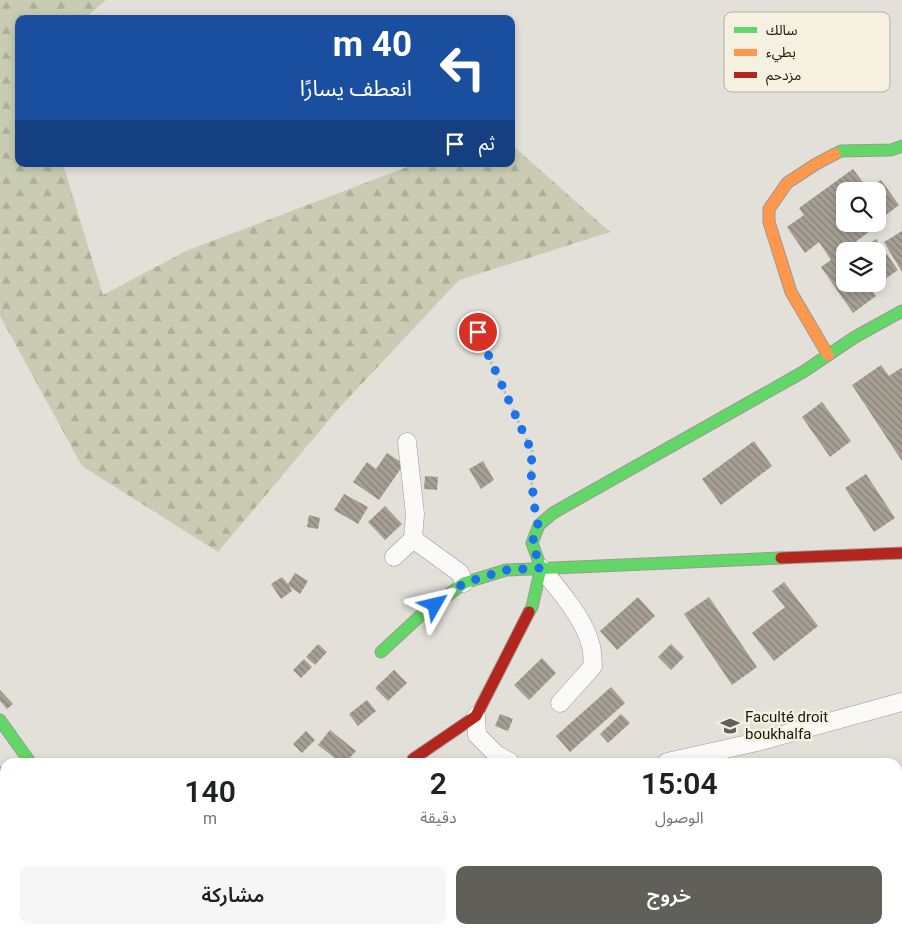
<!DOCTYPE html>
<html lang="ar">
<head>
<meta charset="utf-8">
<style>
  body { margin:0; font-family:Roboto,"Noto Sans Arabic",sans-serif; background:#f6f6f6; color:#202124; direction:rtl; height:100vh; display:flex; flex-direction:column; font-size:19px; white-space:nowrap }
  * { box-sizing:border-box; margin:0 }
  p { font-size:16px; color:#757577 }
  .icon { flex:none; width:28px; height:28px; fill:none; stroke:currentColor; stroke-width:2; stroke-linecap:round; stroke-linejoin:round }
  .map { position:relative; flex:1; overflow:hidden; direction:ltr }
  .side { position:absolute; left:0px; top:758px; width:902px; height:176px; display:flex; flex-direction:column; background:#fff; border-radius:15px 15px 0 0; box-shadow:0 2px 8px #0003; direction:rtl }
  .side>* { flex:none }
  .top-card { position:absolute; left:15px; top:15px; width:500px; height:152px; border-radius:10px; box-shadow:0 2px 8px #0003; direction:rtl; background:#1a4fa0; color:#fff; overflow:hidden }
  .tools { position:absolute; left:836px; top:182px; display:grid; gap:10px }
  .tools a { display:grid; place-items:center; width:50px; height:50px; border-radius:10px; background:#fff; box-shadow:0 2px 8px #0003; font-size:25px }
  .pin { position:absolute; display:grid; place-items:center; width:42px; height:42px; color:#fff; margin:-21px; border:2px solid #fff; border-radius:50%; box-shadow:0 1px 5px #0007 }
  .me { position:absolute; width:55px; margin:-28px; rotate:53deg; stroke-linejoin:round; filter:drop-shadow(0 0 4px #0008) }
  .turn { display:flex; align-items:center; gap:18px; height:105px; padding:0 20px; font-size:22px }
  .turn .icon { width:65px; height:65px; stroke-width:2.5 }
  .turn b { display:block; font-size:35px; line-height:42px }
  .then { display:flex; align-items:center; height:48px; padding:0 20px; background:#0003; gap:10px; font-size:19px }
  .eta { display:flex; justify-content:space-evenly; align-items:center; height:85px; text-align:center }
  .eta b { font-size:30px; font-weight:600; line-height:35px }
  .cta { display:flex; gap:10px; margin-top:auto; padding:10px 20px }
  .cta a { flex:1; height:58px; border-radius:10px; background:#605f58; color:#fff; font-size:20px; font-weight:600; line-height:58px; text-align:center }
  .cta a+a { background:#f6f6f6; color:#202124 }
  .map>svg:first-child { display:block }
  .forest { fill:url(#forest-firs) }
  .building { fill:url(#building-back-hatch); fill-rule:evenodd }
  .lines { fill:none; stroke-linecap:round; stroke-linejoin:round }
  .street-casing { stroke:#9c9a94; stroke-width:19 }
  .fast-casing { stroke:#9c9a94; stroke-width:13 }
  .slow-casing { stroke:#9c9a94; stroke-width:13 }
  .jam-casing { stroke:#9c9a94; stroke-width:13 }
  .path { stroke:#c0c0be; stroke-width:3; stroke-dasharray:2.5 4; stroke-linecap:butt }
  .street { stroke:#fbfaf9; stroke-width:18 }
  .fast { stroke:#63d668; stroke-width:11 }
  .slow { stroke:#ff974d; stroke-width:11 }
  .jam { stroke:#b3261e; stroke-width:11 }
  .route { stroke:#1a73e8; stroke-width:9; stroke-dasharray:0 16.2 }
  .labels { text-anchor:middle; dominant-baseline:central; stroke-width:5; stroke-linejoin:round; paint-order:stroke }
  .poi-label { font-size:15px; fill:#1a1913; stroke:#f5f0e0; text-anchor:start }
  .key { fill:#f5f0e0; stroke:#b3b0a2; stroke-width:1 }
  .key-label { font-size:14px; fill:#1a1913 }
</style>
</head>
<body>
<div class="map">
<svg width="902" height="933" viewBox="0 0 902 933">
  <defs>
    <pattern id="forest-firs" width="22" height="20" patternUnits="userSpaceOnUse" patternTransform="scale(1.25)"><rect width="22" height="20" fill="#c9ccb2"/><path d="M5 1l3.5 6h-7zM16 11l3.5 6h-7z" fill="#acaf98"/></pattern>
    <pattern id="building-back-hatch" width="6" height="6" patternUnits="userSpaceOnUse" patternTransform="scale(1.25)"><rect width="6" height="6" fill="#a69f94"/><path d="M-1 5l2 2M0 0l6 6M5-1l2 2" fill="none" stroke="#868178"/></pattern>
  </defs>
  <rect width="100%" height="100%" fill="#e2e0d8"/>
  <path class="forest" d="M0 0H106L84 19H19V164H63L103 295 186 251 415 164H511V144L610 232 459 280 339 408 218 552 82 466 0 316Z"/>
  <g class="building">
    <path d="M853 169 868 189 881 180 899 205 882 218 884 221 836 256 844 251 845 252V284H878V251H857L876 239 898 270 871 289 876 296 853 313 821 267 831 260 819 242 805 253 787 227 804 215 799 208ZM845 191H878V224H845Z"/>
    <path d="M902 231V272L884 242Z"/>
    <path d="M881 365 889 376 901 368 902 369V461L852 385Z"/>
    <path d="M822 402 851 441 830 457 802 417Z"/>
    <path d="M754 441 772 466 721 505 702 479Z"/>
    <path d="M387 453 404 464 379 500 353 482 367 462 376 469Z"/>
    <path d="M483 461 494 480 481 489 469 469Z"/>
    <path d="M866 474 895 518 874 532 845 488Z"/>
    <path d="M425 476 438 477 437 490 424 489Z"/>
    <path d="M344 494 368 507 358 524 334 510Z"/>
    <path d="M385 506 402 524 385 540 368 522Z"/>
    <path d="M309 515 320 518 318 529 307 527Z"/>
    <path d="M295 573 308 581 300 594 289 586 292 591 281 599 271 584 282 577 288 584Z"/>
    <path d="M784 582 818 626 774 661 752 633 785 607 772 591Z"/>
    <path d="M638 597 655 616 617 650 600 631Z"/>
    <path d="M709 597 757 667 732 685 684 614Z"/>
    <path d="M318 644 327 652 315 665 306 657Z"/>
    <path d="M671 644 684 657 671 670 658 657Z"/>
    <path d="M542 658 556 673 529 700 514 685Z"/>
    <path d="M304 659 312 667 301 678 293 670Z"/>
    <path d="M394 670 407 683 388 701 375 688Z"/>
    <path d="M611 687 625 703 570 752 556 736Z"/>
    <path d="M0 690 13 704 7 709 0 701Z"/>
    <path d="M367 700 376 711 358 726 349 714Z"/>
    <path d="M500 714 513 719 508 731 495 726Z"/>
    <path d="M621 714 630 723 608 743 600 734Z"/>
    <path d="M330 730 356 751 346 762H340L318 745Z"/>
    <path d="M306 731 315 740 302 753 293 744Z"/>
  </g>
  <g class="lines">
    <g class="street-casing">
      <g id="street">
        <path d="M407 442 415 514 413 539"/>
        <path d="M394 557 413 539 460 573 464 583"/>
        <path d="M541 568C557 587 584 619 590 643 593 650 592 658 593 666L560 703"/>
        <path d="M476 716 477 735 497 755 510 762"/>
        <path d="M667 762 757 742 902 702"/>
      </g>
    </g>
    <g class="fast-casing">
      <g id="fast">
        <path d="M835 154 841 151 891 150 902 146"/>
        <path d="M529 612 532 607 541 568 532 543 539 525 553 513 803 372 855 337 902 311"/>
        <path d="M381 652 420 616 464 583 506 570 781 558"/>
        <path d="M0 720 30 762"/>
        <path d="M0 773 5 780"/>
        <path d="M123 929 125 933"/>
      </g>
    </g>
    <g class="slow-casing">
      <path id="slow" d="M828 355 791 292 769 222V209L787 183 816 164 835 154"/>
    </g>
    <g class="jam-casing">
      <g id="jam">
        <path d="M781 558 902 553"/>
        <path d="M413 762V759L476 716 529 612"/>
        <path d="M83 929 84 933"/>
      </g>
    </g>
    <path class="path" d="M477 332 532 451 531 472 533 502"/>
    <use href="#street" class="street"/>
    <use href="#fast" class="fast"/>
    <use href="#slow" class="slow"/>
    <use href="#jam" class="jam"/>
  </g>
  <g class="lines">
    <path class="route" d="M435 605 464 583 506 570 541 568 532 543 538 525 534 504 531 472 532 452 478 332"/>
  </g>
  <defs>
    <g id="school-bare" transform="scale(1.5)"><path d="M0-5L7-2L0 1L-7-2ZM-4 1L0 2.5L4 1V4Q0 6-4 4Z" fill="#605f58" stroke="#f5f0e0" stroke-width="2.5" paint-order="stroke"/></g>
  </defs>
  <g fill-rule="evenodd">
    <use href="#school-bare" x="730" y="726"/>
  </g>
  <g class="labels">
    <g class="poi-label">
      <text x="745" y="717">Faculté droit<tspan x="745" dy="17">boukhalfa</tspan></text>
    </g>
  </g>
  <rect x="724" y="12" width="166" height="80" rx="8" class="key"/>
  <rect x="734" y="27" width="23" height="6" fill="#63d668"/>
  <rect x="734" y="49" width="23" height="7" fill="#ff974d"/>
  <rect x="734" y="72" width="23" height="6" fill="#b3261e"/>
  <g class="key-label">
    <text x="766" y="35">سالك</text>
    <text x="766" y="57">بطيء</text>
    <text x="766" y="80">مزدحم</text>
  </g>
</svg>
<div class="tools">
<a><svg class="icon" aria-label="search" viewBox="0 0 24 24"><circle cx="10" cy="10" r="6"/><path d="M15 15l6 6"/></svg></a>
<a><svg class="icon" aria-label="layers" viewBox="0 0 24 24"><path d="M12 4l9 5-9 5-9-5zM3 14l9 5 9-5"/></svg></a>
</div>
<div class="pin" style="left:478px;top:332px;background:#d93025"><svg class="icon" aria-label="arrive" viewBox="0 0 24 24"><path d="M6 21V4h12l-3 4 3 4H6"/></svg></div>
<svg class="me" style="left:435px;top:605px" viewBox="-20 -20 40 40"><path d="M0-17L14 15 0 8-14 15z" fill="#1a73e8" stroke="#fff" stroke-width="4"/></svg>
<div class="top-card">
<div class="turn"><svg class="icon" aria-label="left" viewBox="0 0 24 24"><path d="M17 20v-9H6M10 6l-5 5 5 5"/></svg><div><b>40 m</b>انعطف يسارًا</div></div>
<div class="then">ثم<svg class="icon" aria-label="arrive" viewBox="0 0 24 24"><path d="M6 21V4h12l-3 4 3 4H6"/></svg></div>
</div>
<section class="side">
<div class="eta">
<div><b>15:04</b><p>الوصول</p></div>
<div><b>2</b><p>دقيقة</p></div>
<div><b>140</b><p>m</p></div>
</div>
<div class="cta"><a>خروج</a><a>مشاركة</a></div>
</section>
</div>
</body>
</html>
